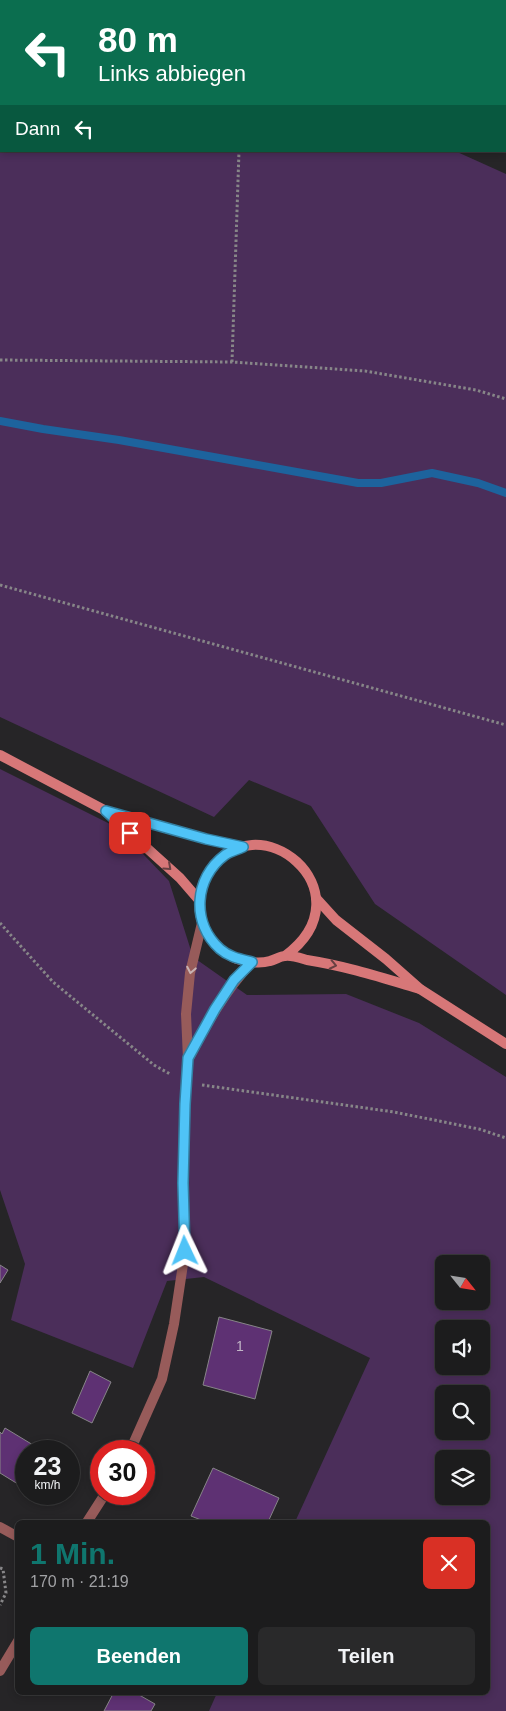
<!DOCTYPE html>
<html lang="de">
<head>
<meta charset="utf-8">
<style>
  body { margin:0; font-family:Arial,sans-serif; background:#29292a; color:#f1f3f6; height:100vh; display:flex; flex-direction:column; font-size:19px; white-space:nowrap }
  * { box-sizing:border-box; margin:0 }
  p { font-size:16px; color:#a0a1a4 }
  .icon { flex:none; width:28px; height:28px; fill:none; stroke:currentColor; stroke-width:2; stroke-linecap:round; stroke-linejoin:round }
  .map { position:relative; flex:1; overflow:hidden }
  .side { position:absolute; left:15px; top:1520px; width:475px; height:175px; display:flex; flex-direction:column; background:#1c1c1d; border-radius:8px; box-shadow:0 2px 8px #0003,0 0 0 1px #3a3a3b }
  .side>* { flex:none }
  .hud { position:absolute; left:0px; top:0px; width:506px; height:152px; box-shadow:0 2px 8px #0003,0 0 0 1px #3a3a3b; background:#0b6e4f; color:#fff; overflow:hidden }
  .needle { width:32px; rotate:120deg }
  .controls { position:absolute; left:435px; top:1255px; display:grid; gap:10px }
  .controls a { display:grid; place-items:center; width:55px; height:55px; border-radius:8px; background:#1c1c1d; box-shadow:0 2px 8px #0003,0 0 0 1px #3a3a3b; font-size:25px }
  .speed { position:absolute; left:15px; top:1440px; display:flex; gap:10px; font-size:25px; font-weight:700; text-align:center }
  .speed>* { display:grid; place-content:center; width:65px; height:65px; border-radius:50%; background:#1c1c1d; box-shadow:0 2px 8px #0003,0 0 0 1px #3a3a3b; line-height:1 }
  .speed small { font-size:12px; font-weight:400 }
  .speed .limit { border:8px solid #d22; background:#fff; color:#111 }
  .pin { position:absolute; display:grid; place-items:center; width:42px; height:42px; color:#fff; margin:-21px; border-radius:10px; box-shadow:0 2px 8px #0006 }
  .me { position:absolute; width:55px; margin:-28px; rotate:358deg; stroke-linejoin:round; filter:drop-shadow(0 0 4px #0008) }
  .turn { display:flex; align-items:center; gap:18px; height:105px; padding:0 15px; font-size:22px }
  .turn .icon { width:65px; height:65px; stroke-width:2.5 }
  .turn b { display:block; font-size:35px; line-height:42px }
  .then { display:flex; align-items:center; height:48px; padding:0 15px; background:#0003; gap:10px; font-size:19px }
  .round { display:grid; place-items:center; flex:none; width:52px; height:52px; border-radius:8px; background:#29292a }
  .overview { display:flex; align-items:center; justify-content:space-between; height:85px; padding:0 15px }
  h1 { font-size:30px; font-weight:600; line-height:38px; color:#0f766e }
  .action { display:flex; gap:10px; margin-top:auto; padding:10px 15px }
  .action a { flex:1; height:58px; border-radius:8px; background:#0f766e; color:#fff; font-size:20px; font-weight:600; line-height:58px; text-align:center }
  .action a+a { background:#29292a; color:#f1f3f6 }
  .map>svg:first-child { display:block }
  .green { fill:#4b2e5a; fill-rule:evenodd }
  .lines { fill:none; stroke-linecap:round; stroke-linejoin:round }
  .stream { stroke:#1d639d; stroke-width:8 }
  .building { fill:#5e3173; stroke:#878588 }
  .path { stroke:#878688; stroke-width:3; stroke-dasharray:2.5 2.5; stroke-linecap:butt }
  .street { stroke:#975b5a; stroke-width:10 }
  .secondary { stroke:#d77778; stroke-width:10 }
  .oneway { stroke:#674042 }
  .oneway2 { stroke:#c8b3b3 }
  .route-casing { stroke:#337fa1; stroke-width:12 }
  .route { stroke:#4fc3f7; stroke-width:9 }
  .labels { text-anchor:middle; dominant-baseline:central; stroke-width:4; stroke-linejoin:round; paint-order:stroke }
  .number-label { font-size:14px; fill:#c2b6c7 }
</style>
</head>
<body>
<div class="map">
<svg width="506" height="1711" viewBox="0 0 506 1711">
  <rect width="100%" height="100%" fill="#262527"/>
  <g class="green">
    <path d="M0 0H119L121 1H1V151H455L506 174V995L375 904 311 806 249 780 214 817 0 717Z"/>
    <path d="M0 769 118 828 169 881 193 957 247 995 346 994 419 1023 506 1077V1711H209L217 1693 488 1692V1522H295L370 1358 204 1277 167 1281 133 1368 11 1320 25 1264 0 1190ZM444 1264H481V1301H444ZM444 1329H481V1366H444ZM444 1394H481V1431H444ZM444 1459H481V1496H444Z"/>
  </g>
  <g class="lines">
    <path class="stream" d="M0 421 43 429 119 440 358 483H381L432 473 478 483 506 493"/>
  </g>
  <g class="building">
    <path d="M0 1265 8 1270 0 1283Z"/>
    <path d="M219 1317 272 1331 255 1399 203 1385Z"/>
    <path d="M90 1371 111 1382 92 1423 72 1413Z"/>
    <path d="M5 1428 43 1451H26V1489L0 1473V1432L2 1434Z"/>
    <path d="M213 1468 279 1498 268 1522H206L191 1516Z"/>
    <path d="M114 1692H134L155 1704 151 1711H104Z"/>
  </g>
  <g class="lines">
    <g class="path">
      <path d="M272 1V0"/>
      <path d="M0 360 232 362 365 371 476 390 506 399"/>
      <path d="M232 362 239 151"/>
      <path d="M0 585 506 725"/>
      <path d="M0 923 53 982 154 1065 170 1074"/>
      <path d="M202 1085 394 1112 479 1129 506 1138"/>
      <path d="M0 1568 3 1569 6 1593 0 1605"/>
    </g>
    <g class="street">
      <path d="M189 1058C208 1022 224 992 252 962"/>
      <path d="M130 1451 162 1379 174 1324 185 1251 183 1183 185 1104 188 1059 186 1014 190 973 202 923"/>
      <path d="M87 1522 105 1494"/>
      <path d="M0 1527 18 1537"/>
      <path d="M0 1671 18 1641"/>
    </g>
    <g class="secondary">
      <path d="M0 755 106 811 206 839 243 847"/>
      <path d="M108 813 180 878 199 900"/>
      <path d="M316 898 336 920 386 959 420 989 506 1044"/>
      <path d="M285 956C372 892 255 796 208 874 199 888 197 906 202 922 207 938 221 953 237 959 247 962 260 964 270 961 275 960 280 956 285 956 291 955 300 958 307 960 346 966 383 978 420 989"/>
    </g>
  </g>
  <defs><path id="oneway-chevron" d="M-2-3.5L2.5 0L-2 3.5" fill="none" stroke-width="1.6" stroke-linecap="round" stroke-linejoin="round" transform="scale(1.25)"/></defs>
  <g class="oneway">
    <use href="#oneway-chevron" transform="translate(168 867) rotate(42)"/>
    <use href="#oneway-chevron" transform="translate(333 965) rotate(12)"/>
  </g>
  <use class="oneway2" href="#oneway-chevron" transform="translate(191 970) rotate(101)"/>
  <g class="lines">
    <g class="route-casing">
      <path id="route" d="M130 833 106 811 206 839 243 847C237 850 230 851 225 855 194 878 191 923 220 949 229 957 240 959 252 962L234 980 215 1009 188 1058 185 1104 183 1183 185 1251"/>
    </g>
    <use href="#route" class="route"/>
  </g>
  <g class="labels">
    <g class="number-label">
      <text x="240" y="1346">1</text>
    </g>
  </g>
</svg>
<div class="controls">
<a><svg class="needle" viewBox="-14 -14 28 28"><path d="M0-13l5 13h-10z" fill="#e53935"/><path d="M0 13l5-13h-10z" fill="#a0a1a4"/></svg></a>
<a><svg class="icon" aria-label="sound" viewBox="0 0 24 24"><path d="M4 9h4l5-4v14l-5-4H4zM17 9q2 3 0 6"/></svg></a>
<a><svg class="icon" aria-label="search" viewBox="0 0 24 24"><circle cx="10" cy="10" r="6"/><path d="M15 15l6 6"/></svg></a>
<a><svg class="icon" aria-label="layers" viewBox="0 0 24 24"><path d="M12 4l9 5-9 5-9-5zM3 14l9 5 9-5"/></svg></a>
</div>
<div class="speed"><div>23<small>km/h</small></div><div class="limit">30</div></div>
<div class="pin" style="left:130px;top:833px;background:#d93025"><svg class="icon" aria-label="arrive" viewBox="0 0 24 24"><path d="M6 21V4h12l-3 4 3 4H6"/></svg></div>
<svg class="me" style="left:185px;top:1251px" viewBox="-20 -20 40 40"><path d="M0-17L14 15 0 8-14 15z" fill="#4fc3f7" stroke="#fff" stroke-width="4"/></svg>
<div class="hud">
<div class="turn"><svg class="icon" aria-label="left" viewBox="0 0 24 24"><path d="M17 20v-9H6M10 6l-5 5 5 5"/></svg><div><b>80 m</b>Links abbiegen</div></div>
<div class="then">Dann<svg class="icon" aria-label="left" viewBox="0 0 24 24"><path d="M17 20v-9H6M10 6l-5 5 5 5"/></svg></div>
</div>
<section class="side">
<div class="overview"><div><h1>1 Min.</h1><p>170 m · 21:19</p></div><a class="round" style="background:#d93025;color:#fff"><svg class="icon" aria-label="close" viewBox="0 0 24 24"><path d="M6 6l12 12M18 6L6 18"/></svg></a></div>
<div class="action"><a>Beenden</a><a>Teilen</a></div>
</section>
</div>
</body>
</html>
